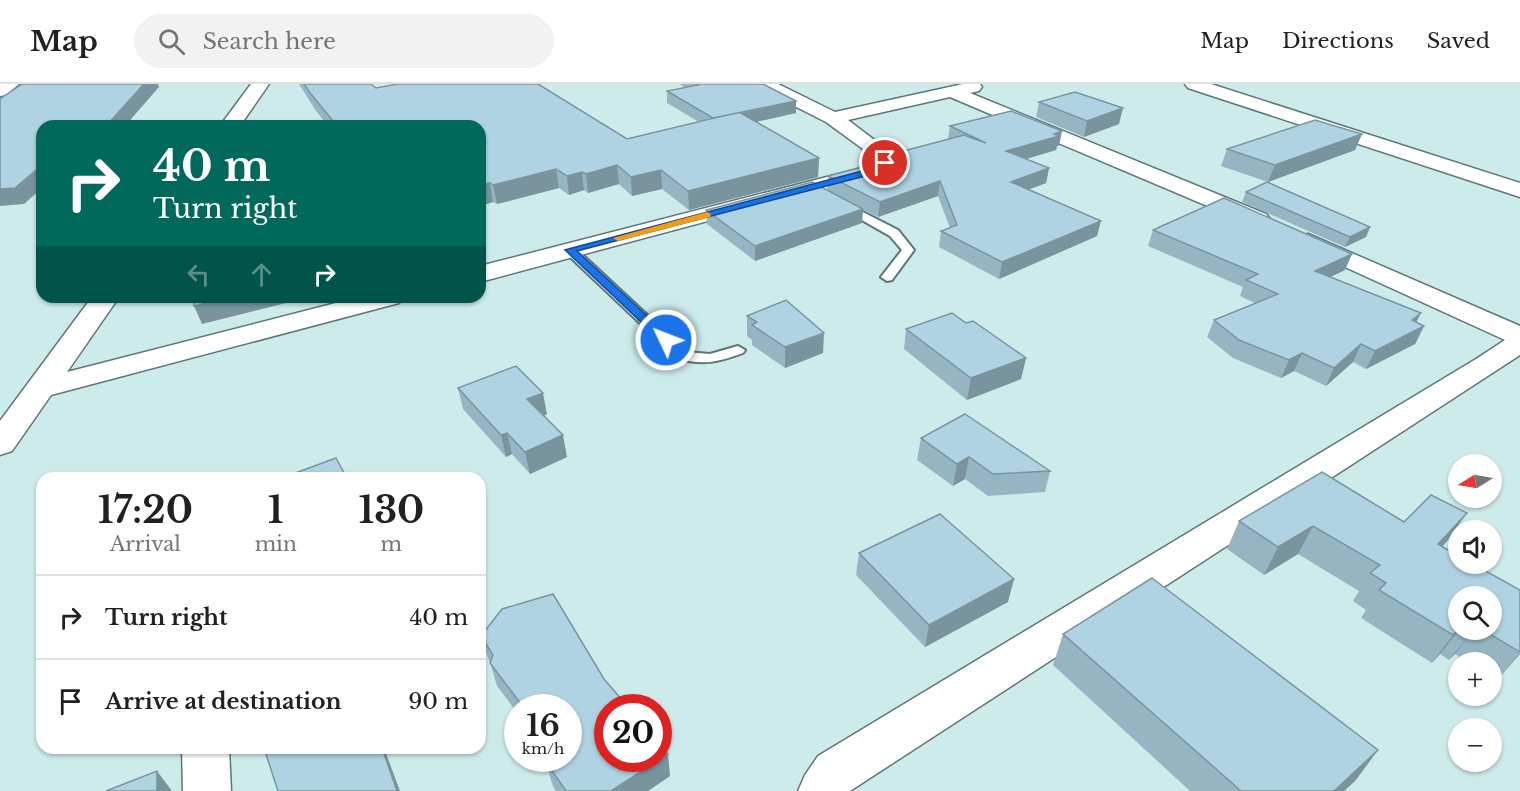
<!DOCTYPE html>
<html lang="en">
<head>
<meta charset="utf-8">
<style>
  body { margin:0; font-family:"Libre Baskerville",serif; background:#f2f2f2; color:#202124; height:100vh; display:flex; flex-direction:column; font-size:22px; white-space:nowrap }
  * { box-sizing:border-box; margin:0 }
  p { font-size:20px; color:#757577 }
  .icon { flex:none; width:33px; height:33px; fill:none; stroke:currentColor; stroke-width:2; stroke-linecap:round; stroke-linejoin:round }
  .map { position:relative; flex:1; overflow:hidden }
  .drawer { position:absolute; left:36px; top:388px; width:450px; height:282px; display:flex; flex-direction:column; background:#fff; border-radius:18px; box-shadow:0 2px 4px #0004 }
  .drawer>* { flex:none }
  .guide { position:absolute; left:36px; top:36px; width:450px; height:183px; border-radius:18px; box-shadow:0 2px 4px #0004; background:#00695c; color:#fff; overflow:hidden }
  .needle { width:39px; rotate:259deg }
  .buttons { position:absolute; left:1448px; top:370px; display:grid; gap:12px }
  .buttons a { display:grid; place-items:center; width:54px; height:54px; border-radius:50%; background:#fff; box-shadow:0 2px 4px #0004; font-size:30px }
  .speed { position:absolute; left:504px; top:610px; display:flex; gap:12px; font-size:30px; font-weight:700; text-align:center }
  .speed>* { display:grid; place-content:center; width:78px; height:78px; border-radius:50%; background:#fff; box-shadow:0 2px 4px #0004; line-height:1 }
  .speed small { font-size:15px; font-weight:400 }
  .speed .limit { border:9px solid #d22; background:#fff; color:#111 }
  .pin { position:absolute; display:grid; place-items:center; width:51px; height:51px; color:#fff; margin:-26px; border:3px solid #fff; border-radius:50%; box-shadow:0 2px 6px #0007 }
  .me { position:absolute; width:66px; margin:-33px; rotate:313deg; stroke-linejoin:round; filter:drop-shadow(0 0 4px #0008) }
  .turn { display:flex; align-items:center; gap:21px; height:126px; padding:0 18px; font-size:27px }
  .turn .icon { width:78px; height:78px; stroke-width:2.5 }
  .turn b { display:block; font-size:42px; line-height:51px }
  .lanes { display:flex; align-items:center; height:57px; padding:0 18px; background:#0003; justify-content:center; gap:30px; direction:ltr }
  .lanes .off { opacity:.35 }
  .eta { display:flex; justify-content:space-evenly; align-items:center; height:102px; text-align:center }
  .eta b { font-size:36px; font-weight:700; line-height:42px }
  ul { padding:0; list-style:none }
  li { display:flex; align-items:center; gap:18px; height:84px; padding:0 18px; border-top:2px solid #e0e0e0 }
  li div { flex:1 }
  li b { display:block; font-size:22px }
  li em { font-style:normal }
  header { display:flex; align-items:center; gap:36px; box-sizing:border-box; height:84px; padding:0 30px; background:#fff; border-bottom:2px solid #e0e0e0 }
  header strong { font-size:28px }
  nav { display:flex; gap:33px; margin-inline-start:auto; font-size:21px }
  .search { width:420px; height:54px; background:#f2f2f2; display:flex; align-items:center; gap:15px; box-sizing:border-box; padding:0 21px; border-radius:33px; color:#757577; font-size:22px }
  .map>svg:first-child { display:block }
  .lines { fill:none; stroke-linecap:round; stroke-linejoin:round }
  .service-casing { stroke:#5d7779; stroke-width:4 }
  .minor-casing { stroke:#5d7779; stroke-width:3 }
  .service { fill:#fff; fill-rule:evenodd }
  .minor { fill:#fff; fill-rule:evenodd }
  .wall { fill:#96b5c3; fill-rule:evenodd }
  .shaded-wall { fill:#7a949f }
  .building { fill:#afd3e3; stroke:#7a949f; stroke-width:1.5 }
  .route { fill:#1a73e8; stroke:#114b97; stroke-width:1.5 }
  .slow { fill:#f59e0b }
</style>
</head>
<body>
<header>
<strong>Map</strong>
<div class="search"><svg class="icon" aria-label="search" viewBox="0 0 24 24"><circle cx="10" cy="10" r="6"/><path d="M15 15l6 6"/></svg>Search here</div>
<nav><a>Map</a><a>Directions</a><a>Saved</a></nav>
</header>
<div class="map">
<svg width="1520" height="707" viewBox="0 0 1520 707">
  <rect width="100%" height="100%" fill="#ceebec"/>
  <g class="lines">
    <g class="service-casing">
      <g id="service">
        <path d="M843 118 898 146 914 166 892 196 887 197 881 193 902 166 890 152 839 123V119Z"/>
        <path d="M570 162 574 163 687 268 710 270 738 262 745 266 743 269C719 278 701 282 677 274L566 169V163Z"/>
      </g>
    </g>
    <g class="minor-casing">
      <g id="minor">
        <path d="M0 0H19L6 11 0 12Z"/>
        <path d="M251 0H269L240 42H220Z"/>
        <path d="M756 0H778L835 28 963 0H980L982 3 979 7 970 9 1266 130 1270 135 1266 140 1258 142 1250 140 950 13 848 36 894 71 895 79 892 83 872 93 480 198V182L858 85 874 76V73L826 38 759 4Z"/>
        <path d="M1185 0H1211L1520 99V113L1188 4Z"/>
        <path d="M1308 150 1520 242V271L850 707H798L805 691 818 672 1476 275 1505 256 1299 162 1296 157 1299 152Z"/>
        <path d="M92 213H119L67 288 359 213H403L399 219 51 311 12 367 0 371V337Z"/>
        <path d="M182 664H229L231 707H183Z"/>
      </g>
    </g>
    <use href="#service" class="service"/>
    <use href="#minor" class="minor"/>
  </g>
  <g class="wall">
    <path d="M299 0H371L376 4 627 55 699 38 667 19V7L685 4 680 0H763L796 17V29L756 38 819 74 818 93 689 126 662 105 632 112 619 100 588 109 584 106 569 111 559 104 497 120 493 118 480 122V42H328L316 27Z"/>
    <path d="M1039 18 1119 40 1084 53 1036 33Z"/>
    <path d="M950 42 1059 62H1057L1056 66 1026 75 1049 84 1046 99 1028 106 1097 152 999 195 939 163 941 147 950 144 938 112 878 133 863 126 862 139 755 177 707 140 706 126 827 106 828 92 874 80 948 55Z"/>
    <path d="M1362 50 1355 66 1268 98 1221 82 1227 65Z"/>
    <path d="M1246 108 1370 143 1366 153 1345 163 1242 118Z"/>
    <path d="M1153 146 1352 170 1345 186 1331 193 1424 242 1415 260 1366 285 1353 278 1326 302 1294 287 1281 294 1233 274 1207 253 1214 236 1255 219 1240 212 1243 203 1148 162Z"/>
    <path d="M747 232 823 269 785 284 752 261V256L747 252Z"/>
    <path d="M966 239 1026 274 1021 295 967 316 904 265 906 245Z"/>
    <path d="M458 304 547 330 544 332 567 373 530 390 512 370 506 373 463 325Z"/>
    <path d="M921 354 1050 387 1045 408 988 412 965 395 953 402 917 376Z"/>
    <path d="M1239 437 1404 438 1448 456 1442 463 1520 506V570L1497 596 1491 592V579H1469L1455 570 1449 576 1440 570 1432 579 1361 534 1366 526 1353 517 1359 507 1298 470 1264 491 1227 465ZM1491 513V546H1458Z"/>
    <path d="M859 469 1008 518 925 563 856 491Z"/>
    <path d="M1063 550 1378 666 1355 697 1344 707H1190L1053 581Z"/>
    <path d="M481 552 604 595 670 692 648 707H556L552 700 548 685 539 675H568V624H518V630L497 602 490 578 488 574Z"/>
  </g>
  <g class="shaded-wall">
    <path d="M144 0H158L159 3 125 42H106Z"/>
    <path d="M796 17V29L715 47 714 35Z"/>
    <path d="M1123 24 1119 40 1084 53 1087 37Z"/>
    <path d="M1062 47 1059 62H1057L1056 66 1003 82 1006 67Z"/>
    <path d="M1362 50 1355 66 1268 98 1275 81Z"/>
    <path d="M819 74 818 93 689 126 688 107Z"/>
    <path d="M42 81V104L24 120 0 122V105Z"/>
    <path d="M617 81 619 100 588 109 586 90Z"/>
    <path d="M1049 84 1046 99 1008 113 1011 98Z"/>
    <path d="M556 85 559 104 497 120 493 101Z"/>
    <path d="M661 86 662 105 632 112 631 93Z"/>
    <path d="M582 88 584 106 569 111 567 92Z"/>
    <path d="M940 97 938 112 878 133 880 118Z"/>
    <path d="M490 99 493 118 480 122V101Z"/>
    <path d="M863 125 862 139 755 177V162Z"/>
    <path d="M1101 137 1097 152 999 195 1002 178Z"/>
    <path d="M1370 143 1366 153 1345 163 1350 153Z"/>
    <path d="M1352 170 1345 186 1308 203 1315 187Z"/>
    <path d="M232 213H310L202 240 194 222Z"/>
    <path d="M1421 229 1412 247V236Z"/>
    <path d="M1424 242 1415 260 1366 285 1375 267Z"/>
    <path d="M824 249 823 269 785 284V263Z"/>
    <path d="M1361 260 1353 278 1326 302 1334 284Z"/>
    <path d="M1302 269 1294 287 1281 294 1289 276Z"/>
    <path d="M1026 274 1021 295 967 316 971 294Z"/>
    <path d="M543 309 547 330 532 337 527 315Z"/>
    <path d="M507 349 512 370 506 373 501 351Z"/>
    <path d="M563 351 567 373 530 390 525 368Z"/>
    <path d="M969 373 965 395 953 402 957 380Z"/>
    <path d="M1467 429 1448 456 1419 488 1438 460Z"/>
    <path d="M1313 442 1298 470 1264 491 1278 463Z"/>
    <path d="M1014 495 1008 518 925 563 929 541Z"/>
    <path d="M1458 546H1459L1440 570 1432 579 1453 551Z"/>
    <path d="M1473 546 1455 570 1449 576Z"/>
    <path d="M1520 569V570L1497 596Z"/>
    <path d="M382 664H384L400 707H397Z"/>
    <path d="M1378 666 1355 697 1344 707H1334Z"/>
    <path d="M668 670 670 692 648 707H611Z"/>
    <path d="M157 687 172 707H157Z"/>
  </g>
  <g class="building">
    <path d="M22 0H144L106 42H42V81L15 104 0 105V15Z"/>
    <path d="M304 0H371L376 4 398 0H538L627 55 739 28 819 74 688 107 661 86 631 93 617 81 586 90 582 88 567 92 556 85 493 101 490 99 480 101V42H337L311 10Z"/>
    <path d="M696 0H763L796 17 713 34 667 7 698 1Z"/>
    <path d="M1075 8 1123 24 1087 37 1039 18Z"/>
    <path d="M1011 27 1062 47 1054 50 1059 52 1006 67 1049 84 1011 98 1101 137 1002 178 941 147 957 141 940 97 880 118 828 92 874 80 896 69 964 51 986 59 950 42Z"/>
    <path d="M1315 36 1362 50 1275 81 1227 65Z"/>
    <path d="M812 98 863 125 755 162 706 126Z"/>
    <path d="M1267 98 1370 143 1350 153 1246 108Z"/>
    <path d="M1224 114 1352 170 1315 187 1421 229 1412 236 1424 242 1375 267 1361 260 1334 284 1302 269 1289 276 1239 256 1214 236 1278 210 1246 196 1258 190 1153 146Z"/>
    <path d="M194 213H232L194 222Z"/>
    <path d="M786 216 824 249 785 263 752 241 757 238 747 232Z"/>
    <path d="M952 229 966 239 973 237 1026 274 971 294 906 245Z"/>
    <path d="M516 282 543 309 527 315 563 351 525 368 507 349 501 351 458 304Z"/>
    <path d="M965 330 1050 387 993 390 969 373 957 380 921 354Z"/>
    <path d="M336 374 347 394H282Z"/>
    <path d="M1322 388 1404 438 1431 411 1467 429 1438 460 1458 472V480H1473L1520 506V568L1483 546H1491V513H1458V546L1453 551 1379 506 1386 499 1370 489 1380 481 1313 442 1278 463 1239 437Z"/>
    <path d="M940 430 1014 495 929 541 859 469Z"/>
    <path d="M1152 494 1378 666 1334 707H1241L1063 550Z"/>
    <path d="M553 510 604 595 629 624H608V675H658V659L668 670 611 707H566L546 678 551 675H568V624H524L490 579 493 571 481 552 502 525Z"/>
    <path d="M264 664H382L397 707H278Z"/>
    <path d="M157 687V707H106Z"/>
  </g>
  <path class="route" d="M885 76 889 79 888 80 869 91 577 167 670 253V258H662L565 166 862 87Z"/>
  <path class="slow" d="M707 128 711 130 710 133 618 157 613 154Z"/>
</svg>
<div class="buttons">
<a><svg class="needle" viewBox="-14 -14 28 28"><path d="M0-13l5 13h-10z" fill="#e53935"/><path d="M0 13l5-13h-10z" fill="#757577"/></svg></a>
<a><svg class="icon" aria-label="sound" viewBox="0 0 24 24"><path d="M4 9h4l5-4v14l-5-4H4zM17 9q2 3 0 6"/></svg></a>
<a><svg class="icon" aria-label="search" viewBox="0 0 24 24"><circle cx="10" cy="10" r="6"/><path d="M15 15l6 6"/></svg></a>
<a>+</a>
<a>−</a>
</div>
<div class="speed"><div>16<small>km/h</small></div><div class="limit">20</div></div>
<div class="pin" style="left:885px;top:79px;background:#d93025"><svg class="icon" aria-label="arrive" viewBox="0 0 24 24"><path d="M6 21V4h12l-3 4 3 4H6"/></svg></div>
<svg class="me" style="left:666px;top:256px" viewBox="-20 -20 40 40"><circle r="17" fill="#1a73e8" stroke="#fff" stroke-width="3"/><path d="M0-11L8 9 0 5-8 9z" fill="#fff"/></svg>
<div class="guide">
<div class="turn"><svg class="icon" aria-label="right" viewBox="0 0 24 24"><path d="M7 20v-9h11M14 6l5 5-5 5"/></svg><div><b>40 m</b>Turn right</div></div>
<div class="lanes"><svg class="icon off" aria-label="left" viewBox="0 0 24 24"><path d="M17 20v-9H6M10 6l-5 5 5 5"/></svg><svg class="icon off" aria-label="ahead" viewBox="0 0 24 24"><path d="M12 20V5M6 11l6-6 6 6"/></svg><svg class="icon" aria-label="right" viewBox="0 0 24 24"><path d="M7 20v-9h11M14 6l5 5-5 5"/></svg></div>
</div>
<section class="drawer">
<div class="eta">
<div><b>17:20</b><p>Arrival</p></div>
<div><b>1</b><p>min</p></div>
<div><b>130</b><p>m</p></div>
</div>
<ul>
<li><svg class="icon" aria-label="right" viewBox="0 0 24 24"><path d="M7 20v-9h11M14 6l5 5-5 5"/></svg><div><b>Turn right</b></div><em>40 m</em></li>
<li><svg class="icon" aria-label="arrive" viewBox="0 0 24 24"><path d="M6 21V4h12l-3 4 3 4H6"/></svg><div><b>Arrive at destination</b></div><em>90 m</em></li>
</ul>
</section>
</div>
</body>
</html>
